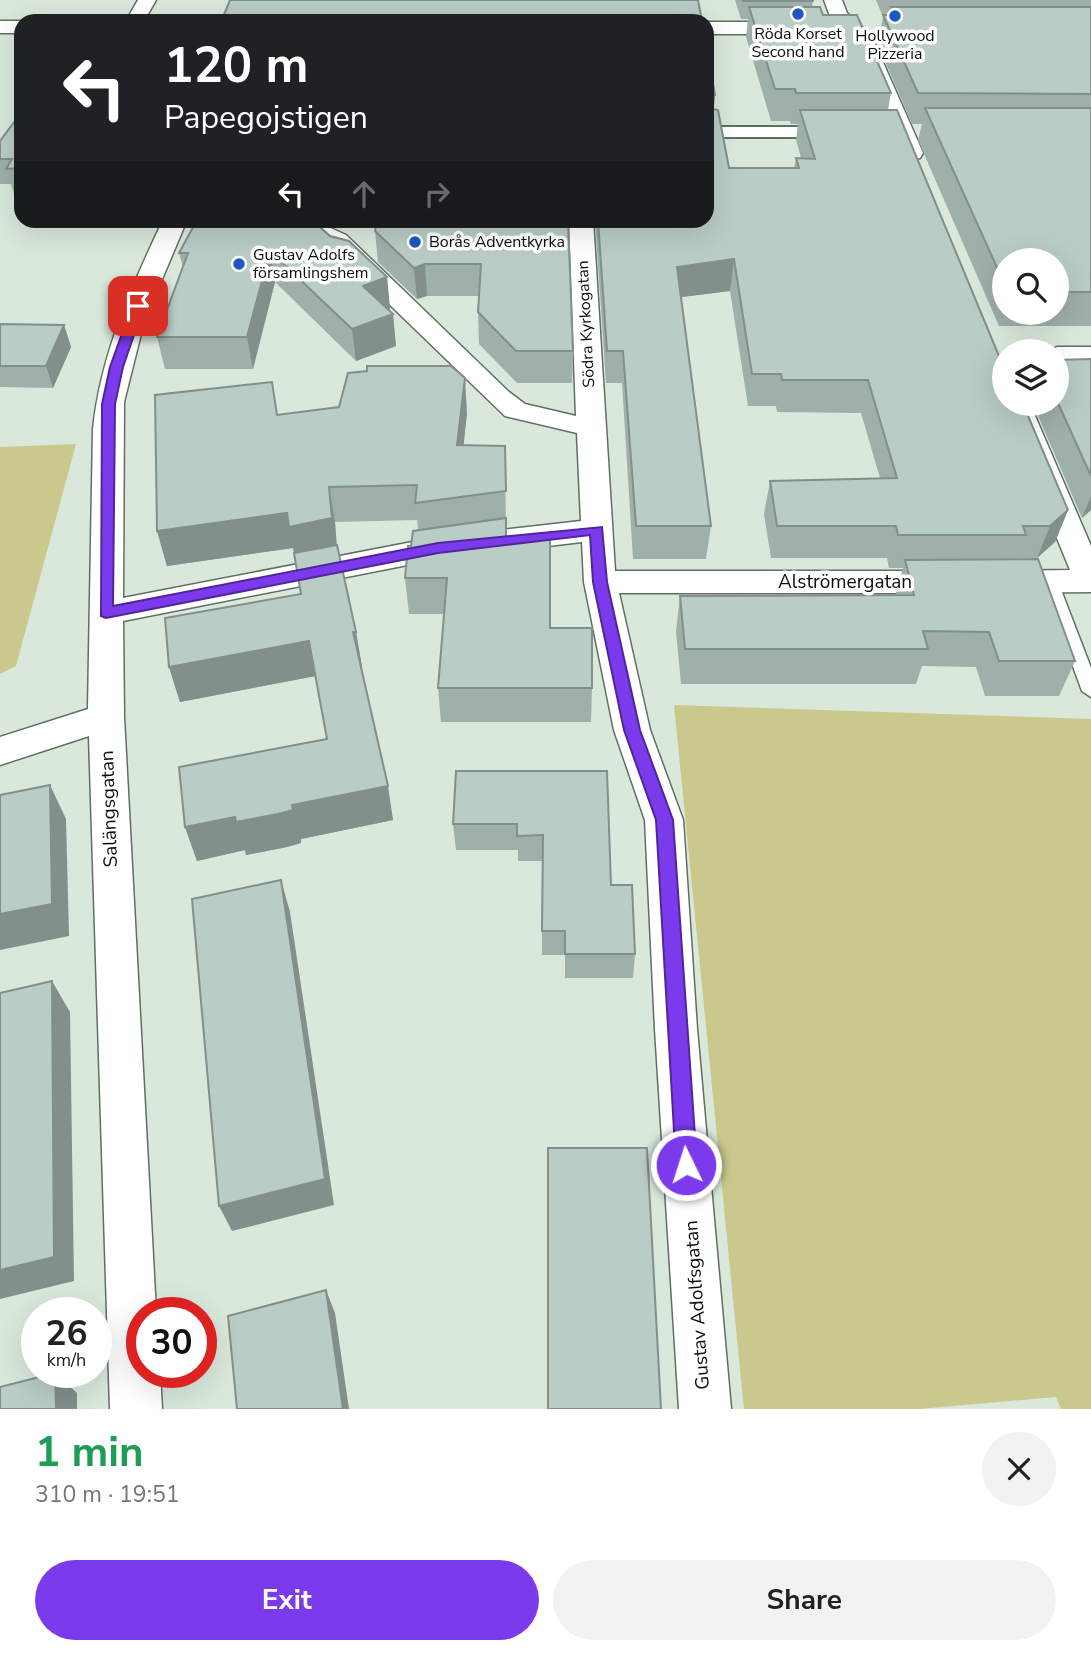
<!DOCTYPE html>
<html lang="en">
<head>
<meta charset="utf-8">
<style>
  body { margin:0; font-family:"Nunito Sans",sans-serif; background:#f2f2f2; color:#202124; height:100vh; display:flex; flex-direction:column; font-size:26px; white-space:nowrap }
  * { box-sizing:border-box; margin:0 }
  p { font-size:23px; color:#757577 }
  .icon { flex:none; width:38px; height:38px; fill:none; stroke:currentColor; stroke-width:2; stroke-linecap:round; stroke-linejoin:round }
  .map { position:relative; height:1409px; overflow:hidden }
  .drawer { display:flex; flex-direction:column; background:#fff; flex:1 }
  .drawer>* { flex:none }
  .banner { position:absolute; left:14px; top:14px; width:700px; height:214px; border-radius:21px; box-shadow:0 7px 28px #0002; background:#202124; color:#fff; overflow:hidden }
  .fabs { position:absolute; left:992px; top:248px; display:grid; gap:14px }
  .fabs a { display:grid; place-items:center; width:77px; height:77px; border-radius:50%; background:#fff; box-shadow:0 7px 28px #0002; font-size:35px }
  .speed { position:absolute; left:21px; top:1297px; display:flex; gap:14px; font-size:35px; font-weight:700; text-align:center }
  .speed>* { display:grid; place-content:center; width:91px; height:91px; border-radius:50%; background:#fff; box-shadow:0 7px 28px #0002; line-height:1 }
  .speed small { font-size:18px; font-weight:400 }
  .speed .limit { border:10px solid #d22; background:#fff; color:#111 }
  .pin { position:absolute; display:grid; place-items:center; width:60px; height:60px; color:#fff; margin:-30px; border-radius:14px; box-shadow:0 4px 10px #0006 }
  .me { position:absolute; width:77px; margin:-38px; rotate:356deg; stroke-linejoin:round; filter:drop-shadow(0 0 5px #0008) }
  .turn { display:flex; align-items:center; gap:24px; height:147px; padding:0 35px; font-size:32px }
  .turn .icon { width:91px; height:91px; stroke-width:2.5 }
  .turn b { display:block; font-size:49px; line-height:60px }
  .lanes { display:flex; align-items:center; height:66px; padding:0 35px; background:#0003; justify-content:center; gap:35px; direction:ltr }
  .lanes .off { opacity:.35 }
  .round { display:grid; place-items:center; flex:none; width:74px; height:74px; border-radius:37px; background:#f2f2f2 }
  .summary { display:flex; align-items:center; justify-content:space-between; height:119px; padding:0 35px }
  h1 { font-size:42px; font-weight:700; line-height:52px; color:#1e9e55 }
  .cta { display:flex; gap:14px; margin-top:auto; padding:14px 35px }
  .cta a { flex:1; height:80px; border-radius:42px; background:#7c3aed; color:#fff; font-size:28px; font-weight:700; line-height:80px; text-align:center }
  .cta a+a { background:#f2f2f2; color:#202124 }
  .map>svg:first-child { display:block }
  .green { fill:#cac88d }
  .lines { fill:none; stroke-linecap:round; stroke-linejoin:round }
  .service-casing { stroke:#616e63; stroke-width:3 }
  .pedestrian-casing { stroke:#616e63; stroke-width:4 }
  .minor-casing { stroke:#616e63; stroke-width:3 }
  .service { fill:#fff; fill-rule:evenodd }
  .pedestrian { fill:#fff; fill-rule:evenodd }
  .minor { fill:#fff; fill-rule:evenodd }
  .wall { fill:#9fafaa; fill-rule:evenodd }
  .shaded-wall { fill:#828f8b }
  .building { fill:#b9ccc6; stroke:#828f8b; stroke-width:2 }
  .route { fill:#7c3aed; stroke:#51269a; stroke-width:2 }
  .poi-dot { fill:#1e57c3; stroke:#fff; stroke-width:2.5 }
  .labels { text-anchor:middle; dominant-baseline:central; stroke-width:7; stroke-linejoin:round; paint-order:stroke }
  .far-poi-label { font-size:16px; fill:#0a0e0b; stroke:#fff }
  .far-street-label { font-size:16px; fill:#0a0e0b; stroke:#fff }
  .street-label { font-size:19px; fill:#0a0e0b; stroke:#fff }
</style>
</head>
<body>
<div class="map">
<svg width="1091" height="1409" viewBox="0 0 1091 1409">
  <rect width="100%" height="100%" fill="#dae8dc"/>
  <g class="green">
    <path d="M76 444 16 666 0 674V447Z"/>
    <path d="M674 705 1091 719V1409H1061L1056 1397 919 1409H744Z"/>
  </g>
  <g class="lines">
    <g class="service-casing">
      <path id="service" d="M1050 576 1058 582 1091 668V697L1082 691 1042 582Z"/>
    </g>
    <g class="pedestrian-casing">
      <path id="pedestrian" d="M707 127H830L838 132 830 137H707Z"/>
    </g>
    <g class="minor-casing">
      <g id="minor">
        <path d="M138 0H156L144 21H126Z"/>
        <path d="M824 0H842L847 13 871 35 923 153 920 158 912 160 901 153 852 38 831 19Z"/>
        <rect x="0" y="21" width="21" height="12"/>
        <path d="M707 22H794L804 28 794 34H707Z"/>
        <path d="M163 220H187L144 322 124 402 123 598 438 537 581 521 577 433 505 416 328 245 298 231 265 225 262 220H313L346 235 509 392 525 404 576 416 569 220H593L615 571H946L957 574 962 582 957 590 946 593H619L650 730 683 820 697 1029 731 1409H679L655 1029 645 820 614 730 584 582 582 542 438 559 123 621 124 717 156 1312H142V1372H160L162 1409H110L89 736 0 765V737L88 709 93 429C101 354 131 288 163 220Z"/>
        <path d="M1057 347H1091V363H1057V352H1046Z"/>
        <path d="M1004 400V404H1030L1091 546V592L999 593 988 590 983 582 988 574 999 571 1070 570 1002 404Z"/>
      </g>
    </g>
    <use href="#service" class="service"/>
    <use href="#pedestrian" class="pedestrian"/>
    <use href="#minor" class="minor"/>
  </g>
  <g class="wall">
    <path d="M735 0H813L812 7 823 15 891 93 888 110 1068 510 1055 542 1037 558H1018L1017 560 1075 661 1059 696H985L976 667 922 666 916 684H681L676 631 680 596H895L903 568H889L887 558H771L764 514 770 481 880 478 861 413 777 412 776 406H748L730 291 681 297 711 526 706 559H633L622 383H606L595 220H707V49L715 95 714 109 729 168H794L796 158H801L796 140 798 124H791L790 121H771L746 37 748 19H741Z"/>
    <path d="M876 0H1091V326H999L918 140 922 124H912L878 45 883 17ZM1004 261H1057V313H1004Z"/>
    <path d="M21 113V194H14L11 184H0V141Z"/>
    <path d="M377 220H442L441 223 573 351 572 383H517L479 344 478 312 479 296H427L417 299 378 262 375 231Z"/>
    <path d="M330 236 387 277 390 309 388 310 396 346 356 361 275 282 253 369H165L157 337 183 267 179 253Z"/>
    <path d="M0 324 64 325 71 347 53 388 0 387Z"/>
    <path d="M1091 359V510L1082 518 1033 404H1057V360Z"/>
    <path d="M467 413 463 445 505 446 506 538 550 628 592 688 591 722H441L438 688 444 614H409L405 578 411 546 418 530 417 520 335 522 337 545 356 632 362 667H361L393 820 301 839V843L287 847 246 855 245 850 197 861 185 827 327 739 315 676 180 702 169 667 301 594 293 548 167 566 157 531 279 415Z"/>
    <path d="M456 771 611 885 635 954 633 978H565V955H542V861H518V850H456L453 824Z"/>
  </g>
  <g class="shaded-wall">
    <path d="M715 95 712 124 707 125 708 96Z"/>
    <path d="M270 251 275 282 253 369 247 337Z"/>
    <path d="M734 259 730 291 674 298 677 267Z"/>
    <path d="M425 264 427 296 417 299 414 268Z"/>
    <path d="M387 277 390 309 367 317 363 286Z"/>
    <path d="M393 314 396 346 356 361 352 329Z"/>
    <path d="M64 325 71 347 53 388 46 366Z"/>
    <path d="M465 378 467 413 460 480 457 445Z"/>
    <path d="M329 487 335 522 337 554 296 562 293 548 167 566 157 531Z"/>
    <path d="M1091 496V510L1082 518Z"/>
    <path d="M1068 510 1055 542 1037 558 1050 526Z"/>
    <path d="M353 632H356L362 667H359Z"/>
    <path d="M309 641 316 676 180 702 169 667Z"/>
    <path d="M50 785 66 819 69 936 0 950V914Z"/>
    <path d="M388 786 393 820 301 839V843L287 847 246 855 245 850 197 861 185 827Z"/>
    <path d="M281 880 290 912 334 1205 232 1231 219 1206Z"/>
    <path d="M52 981 70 1012 74 1281 0 1299V1270Z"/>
    <path d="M326 1290 335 1313 349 1409H343Z"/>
    <path d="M55 1373 77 1393V1409H56Z"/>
  </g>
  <g class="building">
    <path d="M230 0H698L702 21H226L228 17H223Z"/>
    <rect x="743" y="0" width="70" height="1"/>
    <path d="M749 7H820L823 15H857L891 93H796L795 89H775Z"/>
    <path d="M891 7H1091V94L918 93 883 15H894Z"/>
    <path d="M707 49 715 95 708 96 707 108 718 110 729 168H799L796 158 815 159 800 110H897L1001 361H1004V404H1023L1068 510 1050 526H1023L1026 535H898L896 526H777L770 481 897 478 868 380H782L781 374H752L734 259 677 267 711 526H636L623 351H607L598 220H707Z"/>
    <path d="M925 108H1091V292H1057V261H1004V283Z"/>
    <path d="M21 113V168L6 169 12 159H0V141Z"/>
    <path d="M197 220H312L330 236 349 241 387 277 363 286 393 314 352 329 270 251 247 337H157L188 253H179Z"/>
    <path d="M377 220H436V223H505L506 220H568L573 351H516L478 312 481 264H425L414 268 375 231Z"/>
    <path d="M0 324 64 325 46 366H0Z"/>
    <path d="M1091 359V476L1057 401V360Z"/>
    <path d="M367 366H451L465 378 457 445 505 446 506 491 415 503 417 485 329 487 332 518 289 527 287 513 157 531 155 395 272 382 277 415 339 407 348 373 367 371Z"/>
    <path d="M506 518V538H550V628H592V688H438L447 578H405L408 546H411L413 531Z"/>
    <path d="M337 545 356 632H353L388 786 292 805 293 810 278 814 236 822 235 817 185 827 179 767 327 739 309 641 169 667 165 618 301 594 294 553Z"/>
    <path d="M1038 559 1075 661H999L989 632 923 631 928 649H685L680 596 914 595 905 560Z"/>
    <path d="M456 771H607L611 885H632L635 954H565V931H542L543 835 517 836V824H453Z"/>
    <path d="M50 785 52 904 0 914V795Z"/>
    <path d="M281 880 325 1179 219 1206 192 899Z"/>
    <path d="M52 981 54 1257 0 1270V993Z"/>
    <path d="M548 1148H647L661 1409H548Z"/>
    <path d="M326 1290 343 1409H237L228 1316Z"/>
    <path d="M55 1373 56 1409H0V1387Z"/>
  </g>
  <path class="route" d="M138 302 144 306 123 367 115 404 113 606 438 543 602 527 607 582 640 730 673 820 697 1165 694 1172 686 1175 679 1172 676 1165 656 820 624 730 593 582 590 535 438 553 106 618 101 616 102 404 110 367 132 306Z"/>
  <g class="poi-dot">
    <circle cx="798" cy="14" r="7"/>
    <circle cx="895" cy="16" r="7"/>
    <circle cx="415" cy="242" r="7"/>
    <circle cx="239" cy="264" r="7"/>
  </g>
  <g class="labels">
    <g class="far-poi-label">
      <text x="798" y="34">Röda Korset<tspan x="798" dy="18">Second hand</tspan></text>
      <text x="895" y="36">Hollywood<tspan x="895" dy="18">Pizzeria</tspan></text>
      <text x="429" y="242" text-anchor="start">Borås Adventkyrka</text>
      <text x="253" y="255" text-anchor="start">Gustav Adolfs<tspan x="253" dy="18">församlingshem</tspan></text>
    </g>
    <g class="far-street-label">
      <text transform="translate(586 324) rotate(-93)">Södra Kyrkogatan</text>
    </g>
    <g class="street-label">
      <text x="845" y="582">Alströmergatan</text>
      <text transform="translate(109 809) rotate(-92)">Salängsgatan</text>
      <text transform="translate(697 1305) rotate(-94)">Gustav Adolfsgatan</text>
    </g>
  </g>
</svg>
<div class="fabs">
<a><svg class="icon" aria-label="search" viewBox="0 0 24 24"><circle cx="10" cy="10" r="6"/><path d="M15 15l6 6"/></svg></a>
<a><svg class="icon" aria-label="layers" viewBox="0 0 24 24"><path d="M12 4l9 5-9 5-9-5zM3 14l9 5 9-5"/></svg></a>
</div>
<div class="speed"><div>26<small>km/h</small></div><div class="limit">30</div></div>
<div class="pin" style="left:138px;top:306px;background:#d93025"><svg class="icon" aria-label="arrive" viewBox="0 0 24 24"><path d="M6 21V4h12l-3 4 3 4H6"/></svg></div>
<svg class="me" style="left:686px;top:1165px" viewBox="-20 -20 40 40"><circle r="17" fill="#7c3aed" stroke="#fff" stroke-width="3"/><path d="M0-11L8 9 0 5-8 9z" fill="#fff"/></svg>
<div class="banner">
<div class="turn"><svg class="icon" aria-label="left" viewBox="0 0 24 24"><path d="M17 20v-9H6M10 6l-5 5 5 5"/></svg><div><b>120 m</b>Papegojstigen</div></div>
<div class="lanes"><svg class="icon" aria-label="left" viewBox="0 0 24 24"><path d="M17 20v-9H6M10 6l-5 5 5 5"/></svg><svg class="icon off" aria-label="ahead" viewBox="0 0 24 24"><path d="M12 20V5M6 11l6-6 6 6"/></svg><svg class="icon off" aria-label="right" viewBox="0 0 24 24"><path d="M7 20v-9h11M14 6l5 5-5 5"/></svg></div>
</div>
</div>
<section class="drawer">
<div class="summary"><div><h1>1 min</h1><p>310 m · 19:51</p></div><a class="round"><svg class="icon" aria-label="close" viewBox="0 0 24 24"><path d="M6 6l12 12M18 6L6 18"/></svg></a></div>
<div class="cta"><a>Exit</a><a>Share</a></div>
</section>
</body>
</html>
